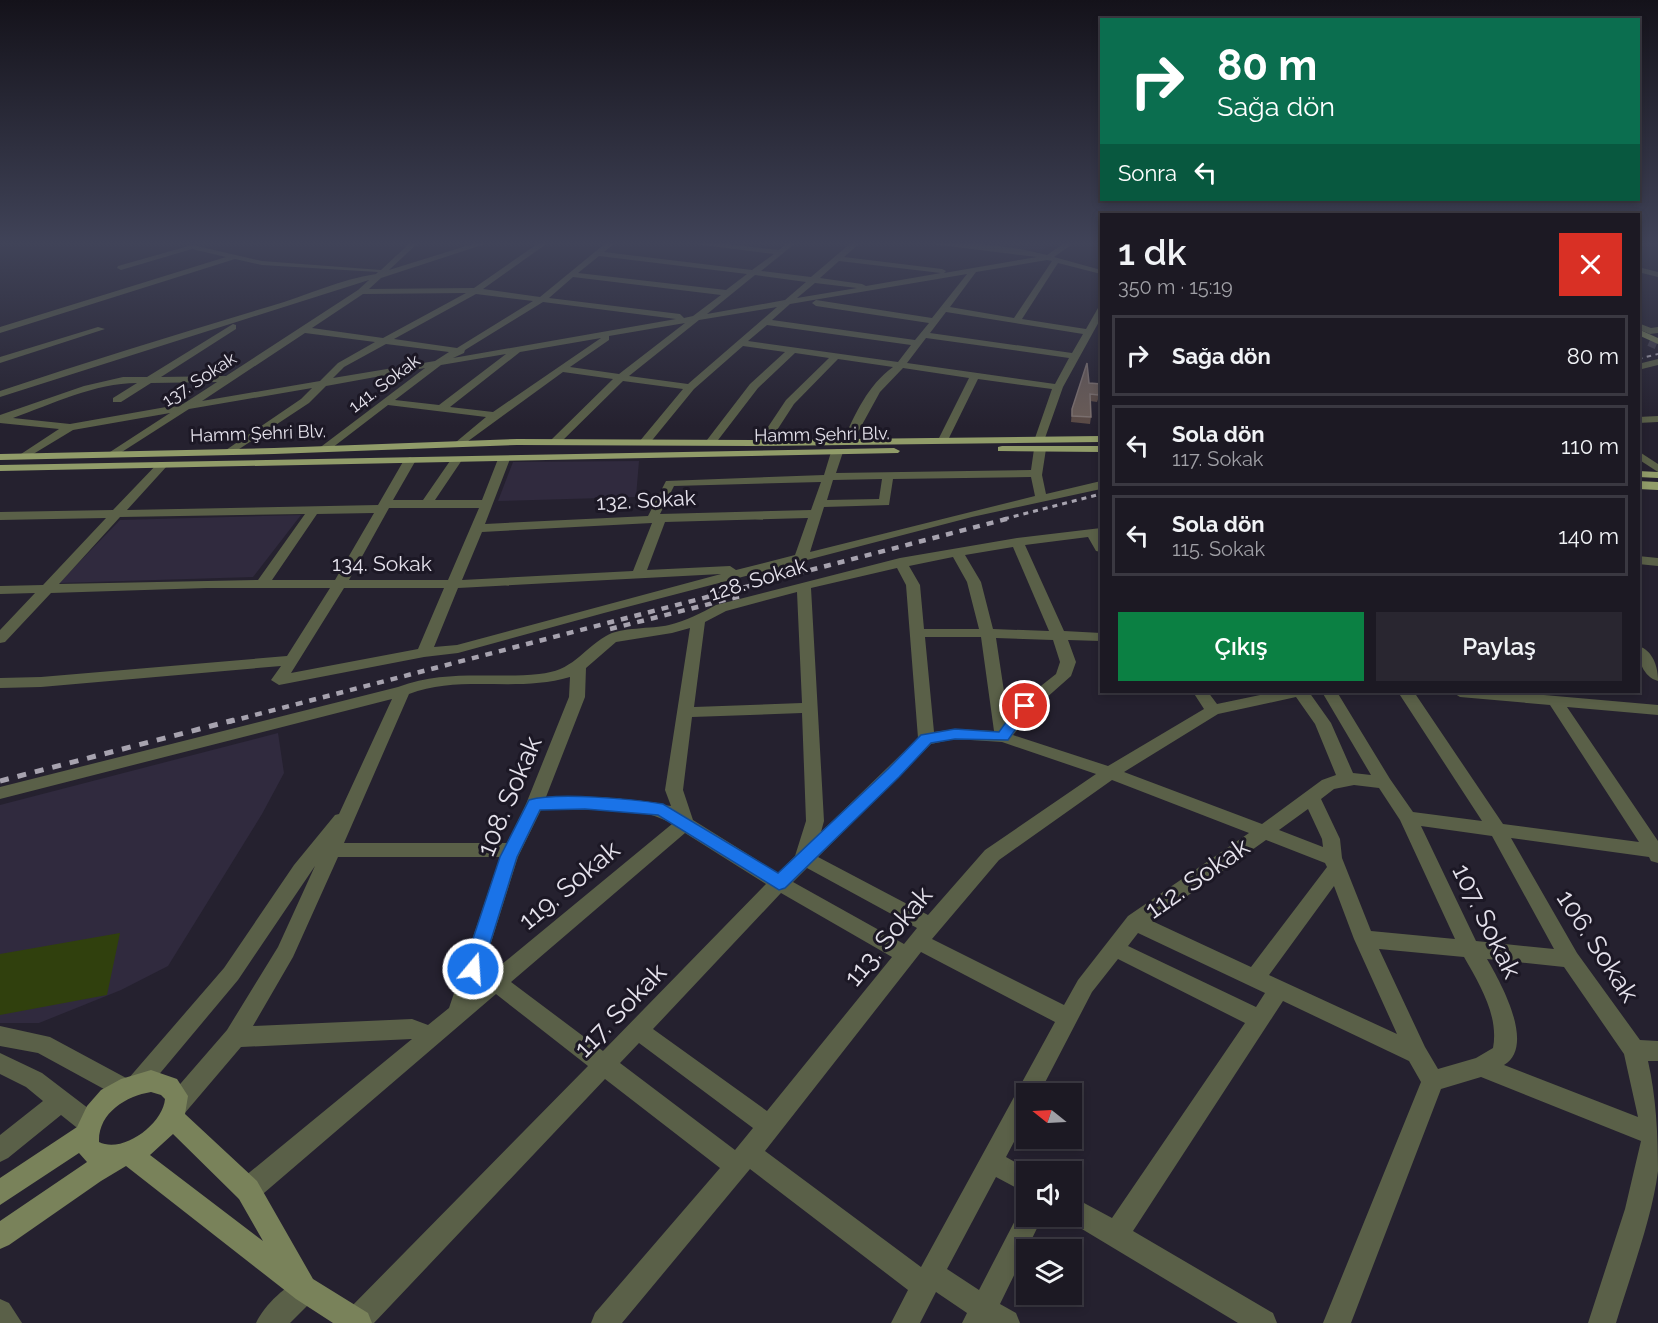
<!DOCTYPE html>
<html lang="tr">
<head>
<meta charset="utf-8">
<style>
  body { margin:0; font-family:Raleway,sans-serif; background:#292630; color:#f1f3f6; height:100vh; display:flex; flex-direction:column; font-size:22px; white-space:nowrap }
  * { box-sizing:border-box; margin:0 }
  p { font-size:20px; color:#a0a0a6 }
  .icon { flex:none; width:33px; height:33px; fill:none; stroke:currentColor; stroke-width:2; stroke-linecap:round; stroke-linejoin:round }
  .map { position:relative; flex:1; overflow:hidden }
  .drawer { position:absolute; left:1100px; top:213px; width:540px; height:480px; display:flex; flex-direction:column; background:#1c1923; border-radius:0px; box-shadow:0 3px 9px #0003,0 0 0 2px #3a3841 }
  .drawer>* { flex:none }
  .hud { position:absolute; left:1100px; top:18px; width:540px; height:183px; border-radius:0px; box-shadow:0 3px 9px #0003,0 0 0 2px #3a3841; background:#0b6e4f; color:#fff; overflow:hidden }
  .needle { width:39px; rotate:288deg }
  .fabs { position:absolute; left:1016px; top:1083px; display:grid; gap:12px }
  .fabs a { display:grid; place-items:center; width:66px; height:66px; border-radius:0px; background:#1c1923; box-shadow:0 3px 9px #0003,0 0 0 2px #3a3841; font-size:30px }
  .pin { position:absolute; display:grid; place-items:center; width:51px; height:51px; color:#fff; margin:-26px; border:3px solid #fff; border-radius:50%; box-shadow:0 2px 6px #0007 }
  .me { position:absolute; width:66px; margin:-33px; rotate:18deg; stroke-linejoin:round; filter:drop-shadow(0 0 4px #0008) }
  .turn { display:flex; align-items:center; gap:21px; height:126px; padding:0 18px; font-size:27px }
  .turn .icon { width:78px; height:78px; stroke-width:2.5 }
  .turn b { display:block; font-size:42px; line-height:51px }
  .then { display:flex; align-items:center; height:57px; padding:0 18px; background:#0003; gap:12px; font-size:22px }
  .round { display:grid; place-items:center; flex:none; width:63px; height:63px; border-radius:0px; background:#292630 }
  .summary { display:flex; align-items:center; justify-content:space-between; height:102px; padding:0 18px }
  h1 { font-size:36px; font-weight:600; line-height:45px }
  .primary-button { display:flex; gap:12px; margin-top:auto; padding:12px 18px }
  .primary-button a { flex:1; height:69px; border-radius:0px; background:#0b8043; color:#fff; font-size:24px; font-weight:600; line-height:69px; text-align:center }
  .primary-button a+a { background:#292630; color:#f1f3f6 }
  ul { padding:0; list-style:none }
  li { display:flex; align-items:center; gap:18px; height:81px; margin:0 12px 9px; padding:0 6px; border:3px solid #3a3841; border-radius:0px }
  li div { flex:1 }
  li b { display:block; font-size:22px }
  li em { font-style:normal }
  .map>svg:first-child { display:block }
  .built { fill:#302a3e }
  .green { fill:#30400d }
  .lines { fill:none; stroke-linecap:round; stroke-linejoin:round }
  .secondary-tunnel { stroke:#423e4b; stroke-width:8; stroke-dasharray:8 4.5; stroke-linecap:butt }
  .street { fill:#5a6048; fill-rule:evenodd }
  .secondary { fill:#79825a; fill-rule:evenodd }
  .primary { fill:#919c69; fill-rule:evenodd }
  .rail-far3 { stroke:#a7a3af; stroke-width:2; stroke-dasharray:4.5 4.5; stroke-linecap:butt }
  .rail-far2 { stroke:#a7a3af; stroke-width:3; stroke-dasharray:5 5; stroke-linecap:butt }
  .rail-far1 { stroke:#a7a3af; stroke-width:4.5; stroke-dasharray:7 7; stroke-linecap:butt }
  .rail { stroke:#a7a3af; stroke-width:5; stroke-dasharray:9 9; stroke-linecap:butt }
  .wall { fill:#5b4b46 }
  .building { fill:#6a5c57; stroke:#7d716f; stroke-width:1.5 }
  .route { fill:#1a73e8; stroke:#114b97; stroke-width:1.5 }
  .labels { text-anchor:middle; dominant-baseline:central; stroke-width:6; stroke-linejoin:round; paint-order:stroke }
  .far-street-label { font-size:18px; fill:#e5e2ec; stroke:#1c1825 }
  .street-label { font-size:21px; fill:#e5e2ec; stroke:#1c1825 }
  .near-street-label { font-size:26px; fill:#e5e2ec; stroke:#1c1825 }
</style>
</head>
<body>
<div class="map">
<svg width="1658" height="1323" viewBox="0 0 1658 1323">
  <rect width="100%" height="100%" fill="#25212f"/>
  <g class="built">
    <path d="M964 242H1056L1039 252Z"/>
    <path d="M639 461 636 497 498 501 513 462Z"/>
    <path d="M301 515 253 577 59 583 120 520Z"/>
    <path d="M278 733 284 773 262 814 168 966 121 990 39 1023H0V805Z"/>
  </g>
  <path class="green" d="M120 933 107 995 0 1015V954Z"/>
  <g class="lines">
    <path class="secondary-tunnel" d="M1649 342 1658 346"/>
    <g class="street">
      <path d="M411 242H419L389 270 479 242H491L381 278 369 289 474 288 540 242H549L483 289 540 297 607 242H616L604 252 752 270 774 254 679 242H706L779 250 788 242H797L761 271 811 277 852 242H861L844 257 942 269 946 271 944 273 1037 257 916 242C959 242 1006 244 1047 255L1066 242H1075L1054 257 1101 270V274L1058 263 1022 319 1086 329 1098 308 1101 307V318L1063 387 1045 438 1040 441 1035 438 1052 389 978 379 948 440 943 443 938 440 969 378 903 368 880 392 852 443H844L843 441C855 414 868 385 893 367L838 359 794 404 768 444H760L758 442 786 400 829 358 795 353 758 388 715 444H707V440L750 384 785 352 743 346 694 389 649 444 645 445 639 442 683 389 623 381 560 443 556 444 551 441 552 439 613 379 563 372 460 447 454 444 456 442 486 417 388 405 328 451H320L318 449 425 368 326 386 309 403 230 455 226 454V450L301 399 312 388 189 409 114 457 110 456V452L170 413 73 430 25 459 21 458V454L59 429 0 423V415L84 386 123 377H147L233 324 236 325V329L161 377 226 376 358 290 369 280 0 397V391C90 361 180 333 271 306 306 296 340 279 376 274L378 272 262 265 235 259 0 333V327L226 257 192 249 121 270 117 268 118 266 192 245 262 261 381 270ZM599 256 747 274 726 290 578 273ZM1047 260 1052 261 1014 318 950 307 976 272ZM839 261 941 273 866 286 862 284 820 278ZM967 274 932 318 816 300 812 303 816 306 929 323 915 340 772 320 790 304ZM755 275 806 282 785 300 707 314ZM573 277 721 295 693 316 684 318 680 314 549 298ZM815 283 857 288 797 298ZM466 293 383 338 312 328 363 294ZM476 294 533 301 457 348 394 339ZM543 302 676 319 453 358 464 353 465 350ZM777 307 688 384 629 376 699 320ZM946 312 1083 334 1072 353 930 333ZM685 323 619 374 570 367 609 340V336ZM767 325 911 345 898 362 748 341ZM305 333 375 342 338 363 320 381 202 401ZM601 338 493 412 450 407 520 352ZM926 338 1069 358 1055 384 907 363ZM386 344 449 352 435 361 333 378 344 367ZM506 354 439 405 395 400 441 365ZM217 382 183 404 70 424 13 418C52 404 95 383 137 383L113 398V402H121L151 383Z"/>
      <path d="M1638 267 1658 272V277L1638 272Z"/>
      <path d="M1638 323 1651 328 1658 327V333L1650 334 1638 329Z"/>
      <path d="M98 327 105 329 0 363V357Z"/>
      <path d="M1658 359V365L1638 370V364Z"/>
      <path d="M1658 416V422L1638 423V417Z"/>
      <path d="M1040 446 1046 449 1042 475 1046 494 1101 481V489L972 517 604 613 458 653 424 657 279 685 271 680 281 666 41 687 0 688V678L41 677 287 656 330 588H207L51 593 5 642 0 643V630L35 593 0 594V586L43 585 106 518 0 520V512L113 510 159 462H167V466L127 510 378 505 404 460 410 457 416 460 393 500H423L452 458 456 457 462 460 435 500H482L498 459 500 457H508L510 459 485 524 648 516 666 481 824 475 831 452 837 449 843 452 836 473 1031 470 1034 449ZM1031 477 1035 496 810 552 824 507 889 505 893 479ZM882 479 879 499 827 500 833 480ZM821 482 811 510 660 514 674 486ZM389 508H479L448 580H349ZM374 513 335 580H272L317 514ZM305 514 258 580 59 584 120 517ZM808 518 795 555 736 570 730 566 647 570 665 522ZM652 523 633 571 462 580 482 532ZM721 574 457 645 434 647 458 588ZM344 588H444L418 649 291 673Z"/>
      <path d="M1638 451 1658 464V472L1638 459Z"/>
      <path d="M1101 528V552L1096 551 1088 537 1025 545 1064 631 1101 633V641L1068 640 1076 662 1071 676 1036 707 1013 735 1108 766 1204 709 1193 692H1208L1217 704 1275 692H1309L1331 723 1353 773 1371 775 1322 692H1337L1390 779 1413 812 1482 821 1398 692H1414L1503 824 1639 842 1550 705 1460 697 1452 692H1510L1658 705V715L1567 707 1658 841V863L1651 861 1649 857 1511 838 1577 953 1640 1040 1658 1041V1061H1648C1656 1096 1658 1134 1658 1171 1652 1219 1630 1276 1616 1323H1588L1625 1209 1641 1141 1481 1077 1441 1089 1351 1323H1323L1421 1082 1409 1061 1283 1001 1133 1231 1273 1313 1277 1323H1238L1062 1217 1071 1216V1196L1112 1218 1245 1023 1118 959 1092 992 1039 1094H1026V1119L1006 1157 1033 1172H1026V1193L996 1177 947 1269 979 1290 1022 1207 1026 1206V1216H1043L1000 1304 1016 1313 1020 1323H962L967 1313 936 1292 920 1323H891L908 1290 750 1169 622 1323H591L595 1313 720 1168 605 1079 374 1323H343L346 1312 588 1066 496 994 257 1199 248 1202 239 1199 236 1190 239 1181 412 1039 241 1047 184 1114 176 1117 168 1114 164 1106 168 1098 227 1030 278 947 315 866 238 980 146 1090 138 1094 134 1092 132 1097 124 1100 38 1053 0 1046V1026L50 1037 128 1079 224 968 294 865 335 815 339 814 392 699 0 799V787L398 687C447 669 489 679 539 674 573 671 581 651 606 636 620 627 652 629 669 625 686 621 701 613 716 605L900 558 1017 538ZM1013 547 1049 631 993 629 981 582 965 555ZM953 557 967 582 979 629H924L920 585 909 566ZM897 568 906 585 918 738 821 832 824 821 811 588ZM797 592 802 703 694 707 705 622 726 611ZM690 628 665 790 671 806 615 798 546 797 585 697 586 668 616 642 672 633ZM925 637H981L994 731 955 729 934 732ZM996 638 1053 640 1060 662 1056 674 1032 693 1008 718ZM570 677 569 697 526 804 507 843H344L409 694C461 674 517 693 570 677ZM1296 697 1315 724 1336 775 1322 780 1262 824 1124 772 1218 714ZM802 713 806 821 795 856 778 873 693 820 683 790 692 717ZM955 739 1002 742 1096 774 985 850 928 915 818 857 931 744ZM1112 780 1249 833 1128 916 1078 980 1064 1005 932 939 999 860ZM1354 785 1379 788 1400 820 1455 939 1371 931 1342 858 1340 839 1321 799 1334 789ZM1308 809 1322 839 1323 847 1279 830ZM541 810C579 809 639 803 672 824L478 984 518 857ZM1421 826 1492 836 1554 949 1476 941ZM685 833 766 884 603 1051 511 982ZM1266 840 1325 863 1327 867 1251 967 1152 921ZM338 857H500L449 1008 428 1025 412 1019 253 1026 293 957ZM807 868 917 928 904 944 793 882ZM1334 886 1354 939 1397 1034 1269 975ZM781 893 892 957 767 1111 653 1029ZM1138 933 1265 993 1256 1007 1128 946ZM1379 949 1464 957C1480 985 1499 1016 1493 1048L1476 1058 1438 1069 1425 1047ZM921 952 1055 1022 921 1267 765 1151ZM1487 959 1564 967 1624 1054 1638 1117 1504 1065C1536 1046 1501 983 1487 959ZM639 1043 753 1128 735 1150 620 1063Z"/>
      <path d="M1638 556 1658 558V566L1638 564Z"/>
      <path d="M1638 646C1653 650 1658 667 1658 681 1643 677 1638 660 1638 646Z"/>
      <path d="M0 1053 42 1073 97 1115 101 1123 97 1131 89 1134 81 1131 61 1115 8 1158 0 1162V1135L43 1101 26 1087 0 1074Z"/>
      <path d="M305 1277 314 1281 318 1290 314 1299 290 1323H256C264 1305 287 1284 305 1277Z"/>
      <path d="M0 1299 9 1303 22 1323H0Z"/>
    </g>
    <g class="secondary">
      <path d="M1638 329 1658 338V344L1638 335Z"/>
      <path d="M151 1070 177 1079 188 1096 185 1114 257 1181 313 1279 368 1313 372 1323H333L296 1299 126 1166 101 1181 9 1245 0 1249V1221L87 1162 79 1153 0 1205V1178L77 1127 87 1106 101 1090 121 1079ZM151 1092 161 1095 165 1099C163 1124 123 1154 99 1142 98 1113 126 1096 151 1092ZM173 1134 239 1199 263 1241 150 1155Z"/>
    </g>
    <g class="primary">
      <path d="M1101 436V442L753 446 517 445 274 454 0 460V454L274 448 517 439 753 440Z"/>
      <path d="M1002 446H1101V452L998 451V447Z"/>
      <path d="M894 448 900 451 898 453 0 471V465Z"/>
      <path d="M1638 471 1658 472V478L1638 477Z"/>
      <path d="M1638 481 1658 482V490L1638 489Z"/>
    </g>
    <path class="rail-far3" d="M1638 359 1658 354"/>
    <path class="rail-far2" d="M1004 519 1101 494"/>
    <g class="rail-far1">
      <path d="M610 629 741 596"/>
      <path d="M228 722 1010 518"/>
    </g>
    <path class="rail" d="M0 781 234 720"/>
  </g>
  <path class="wall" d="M1089 383 1101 391 1097 402 1090 401 1091 417 1090 424 1071 422 1072 409Z"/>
  <path class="building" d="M1087 363 1089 383 1101 384V387L1098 395 1090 394 1091 417 1072 416V409Z"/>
  <linearGradient id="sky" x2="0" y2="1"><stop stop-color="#14121a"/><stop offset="0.57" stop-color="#404358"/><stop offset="1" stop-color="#404358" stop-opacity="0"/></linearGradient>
  <rect width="1658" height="427" fill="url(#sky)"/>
  <path class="route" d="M1025 702 1032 706 1008 740 955 739 931 743 899 777 785 888 779 890 658 815 585 809 540 810 517 857 482 969 479 974 473 977 466 974 463 969 500 857 529 800C557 792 633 799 663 804L778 873 888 769 921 735 955 729 999 732 1020 703Z"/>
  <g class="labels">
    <g class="far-street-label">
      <text transform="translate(199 379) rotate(-33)">137. Sokak</text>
      <text transform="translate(384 383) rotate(-37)">141. Sokak</text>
      <text transform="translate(258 433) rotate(-2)">Hamm Şehri Blv.</text>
      <text transform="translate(822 434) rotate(-1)">Hamm Şehri Blv.</text>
    </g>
    <g class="street-label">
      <text transform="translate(646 500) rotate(-3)">132. Sokak</text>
      <text x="382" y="563">134. Sokak</text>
      <text transform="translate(758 579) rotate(-17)">128. Sokak</text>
    </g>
    <g class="near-street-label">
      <text transform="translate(509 796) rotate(-67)">108. Sokak</text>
      <text transform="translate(1197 878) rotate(-35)">112. Sokak</text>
      <text transform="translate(569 885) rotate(-40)">119. Sokak</text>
      <text transform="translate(1487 921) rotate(64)">107. Sokak</text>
      <text transform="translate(888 936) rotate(-50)">113. Sokak</text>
      <text transform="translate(1598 946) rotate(57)">106. Sokak</text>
      <text transform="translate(620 1010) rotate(-46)">117. Sokak</text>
    </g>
  </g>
</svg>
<div class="fabs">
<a><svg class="needle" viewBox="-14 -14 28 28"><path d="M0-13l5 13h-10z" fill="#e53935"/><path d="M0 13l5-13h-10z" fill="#a0a0a6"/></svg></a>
<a><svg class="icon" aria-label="sound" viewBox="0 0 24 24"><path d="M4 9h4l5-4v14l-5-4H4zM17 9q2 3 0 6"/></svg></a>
<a><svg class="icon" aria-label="layers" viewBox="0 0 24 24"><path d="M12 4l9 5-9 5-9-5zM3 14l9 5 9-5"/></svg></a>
</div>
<div class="pin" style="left:1025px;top:706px;background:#d93025"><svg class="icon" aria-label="arrive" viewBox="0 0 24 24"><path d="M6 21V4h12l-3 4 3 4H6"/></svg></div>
<svg class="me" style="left:473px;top:969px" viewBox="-20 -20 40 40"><circle r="17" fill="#1a73e8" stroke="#fff" stroke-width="3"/><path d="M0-11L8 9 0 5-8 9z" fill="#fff"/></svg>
<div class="hud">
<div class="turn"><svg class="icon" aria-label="right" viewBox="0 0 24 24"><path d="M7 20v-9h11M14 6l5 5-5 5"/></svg><div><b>80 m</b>Sağa dön</div></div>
<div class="then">Sonra<svg class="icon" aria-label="left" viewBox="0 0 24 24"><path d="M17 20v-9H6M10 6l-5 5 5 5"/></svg></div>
</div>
<section class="drawer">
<div class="summary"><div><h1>1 dk</h1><p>350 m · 15:19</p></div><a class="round" style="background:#d93025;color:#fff"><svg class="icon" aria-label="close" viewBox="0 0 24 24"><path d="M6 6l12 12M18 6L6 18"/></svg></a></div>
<ul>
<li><svg class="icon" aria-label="right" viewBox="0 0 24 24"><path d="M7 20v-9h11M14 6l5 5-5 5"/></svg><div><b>Sağa dön</b></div><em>80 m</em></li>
<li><svg class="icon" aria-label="left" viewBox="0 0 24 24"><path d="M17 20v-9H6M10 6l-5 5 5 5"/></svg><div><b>Sola dön</b><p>117. Sokak</p></div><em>110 m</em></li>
<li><svg class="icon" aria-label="left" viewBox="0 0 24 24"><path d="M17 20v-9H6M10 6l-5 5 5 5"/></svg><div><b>Sola dön</b><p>115. Sokak</p></div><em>140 m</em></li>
</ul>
<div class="primary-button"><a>Çıkış</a><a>Paylaş</a></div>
</section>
</div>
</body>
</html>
